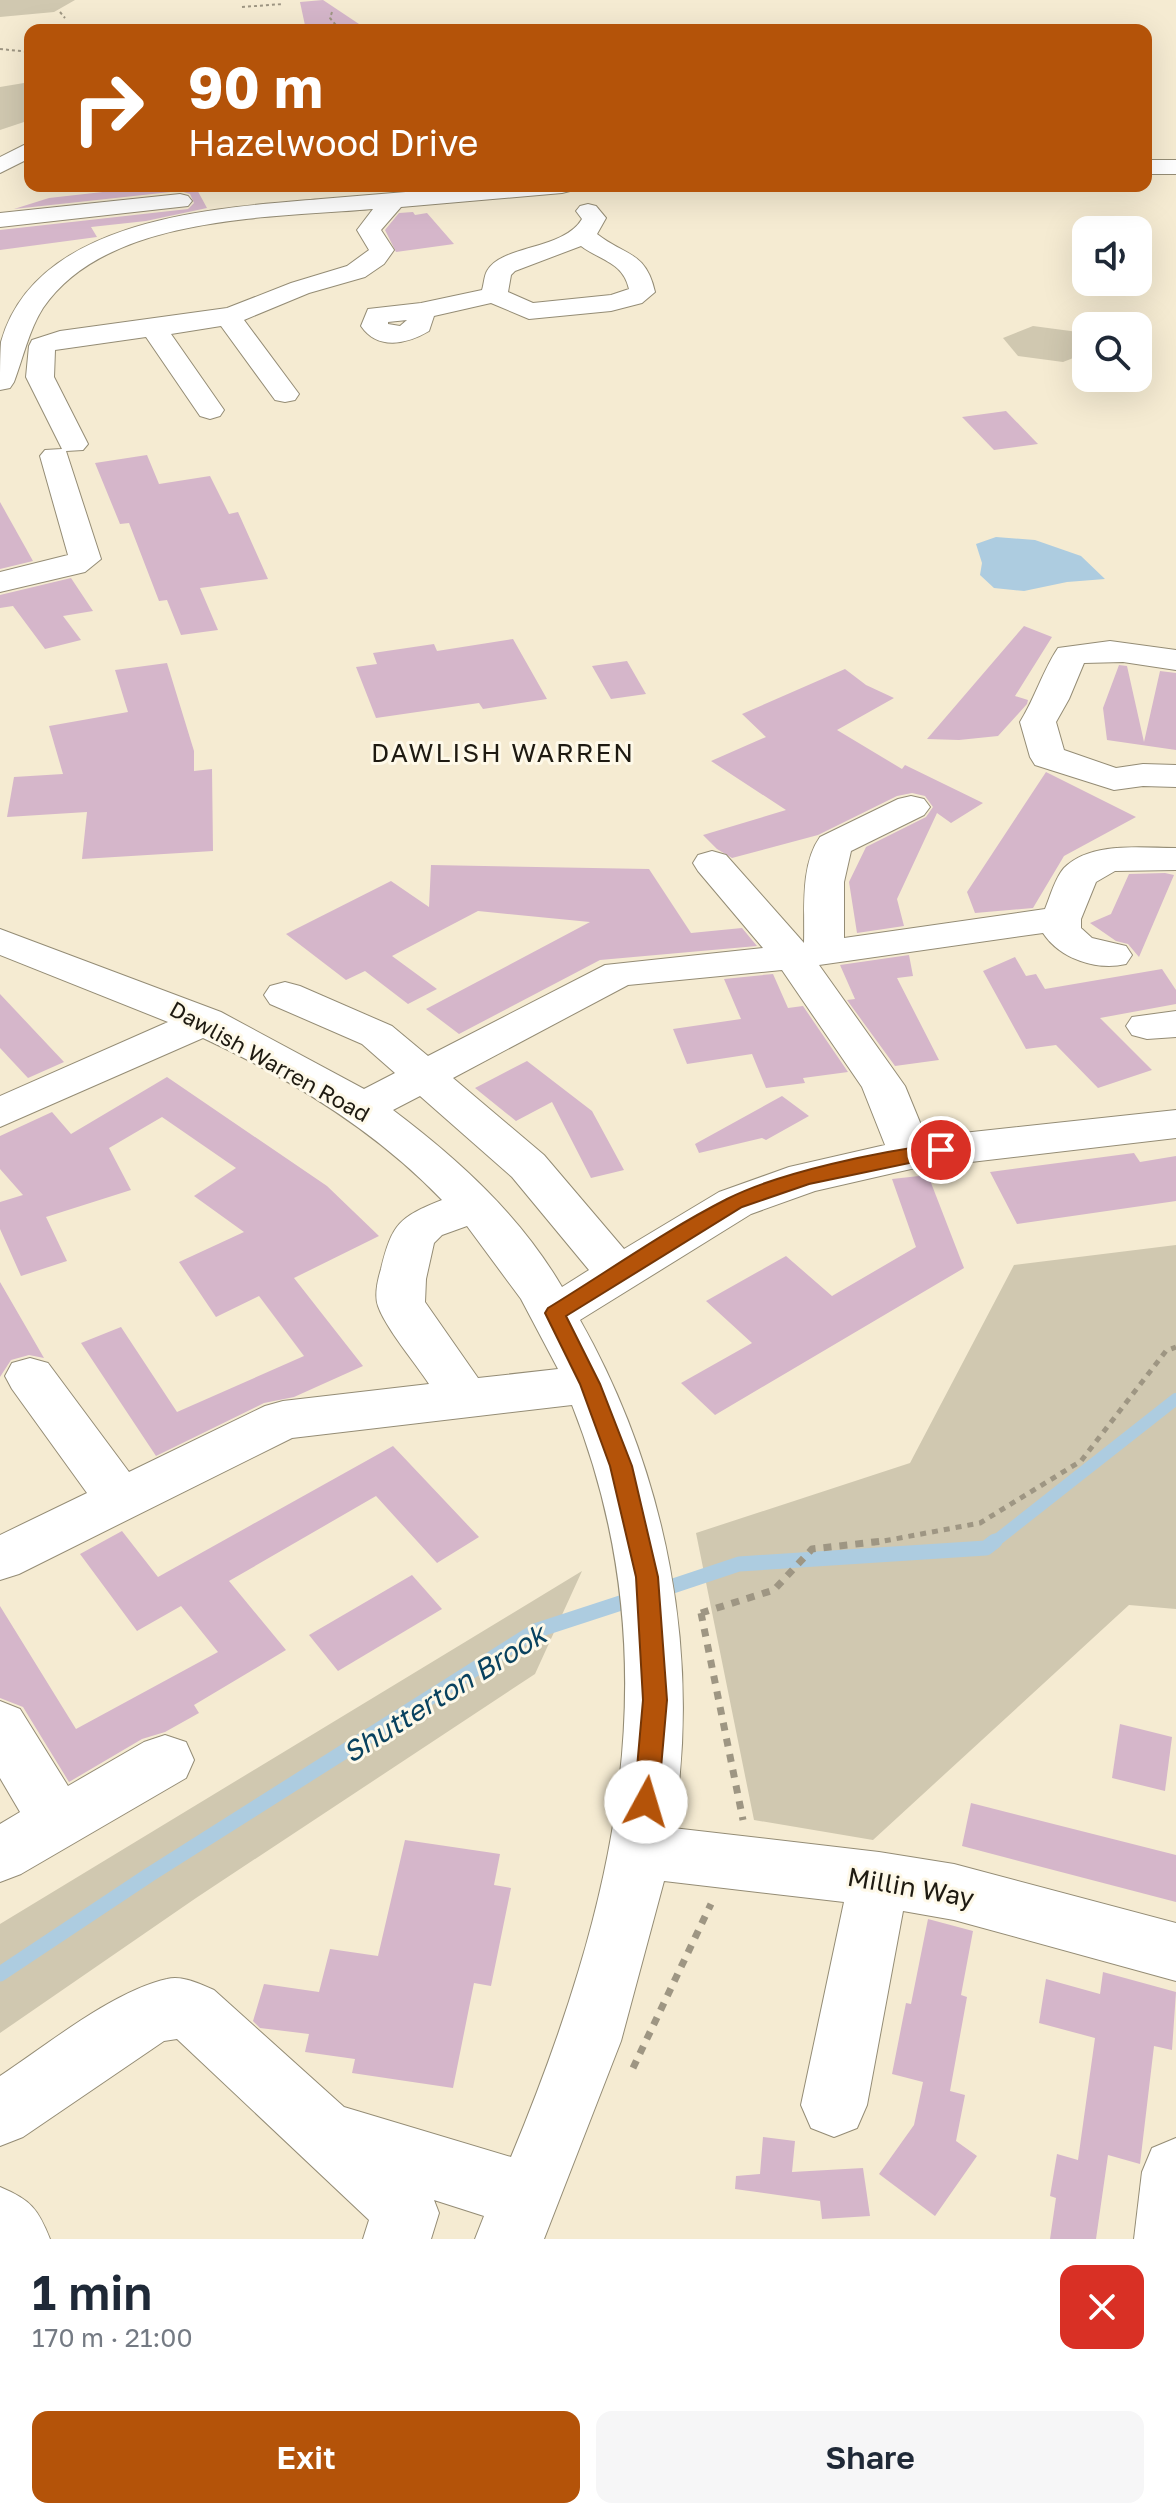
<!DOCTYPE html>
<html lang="en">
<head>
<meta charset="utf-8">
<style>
  body { margin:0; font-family:"Golos Text",sans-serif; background:#f6f6f7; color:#1f2937; height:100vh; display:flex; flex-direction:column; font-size:30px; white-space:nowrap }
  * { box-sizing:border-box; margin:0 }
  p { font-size:26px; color:#747a83 }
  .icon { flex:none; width:44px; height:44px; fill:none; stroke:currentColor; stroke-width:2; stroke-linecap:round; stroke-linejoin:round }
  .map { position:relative; height:2239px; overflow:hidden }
  .side { display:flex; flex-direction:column; background:#fff; flex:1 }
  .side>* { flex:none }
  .banner { position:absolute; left:24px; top:24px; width:1128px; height:168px; border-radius:16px; box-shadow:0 8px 32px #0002; background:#b45309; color:#fff; overflow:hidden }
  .controls { position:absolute; left:1072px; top:216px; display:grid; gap:16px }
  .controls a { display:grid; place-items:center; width:80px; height:80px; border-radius:16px; background:#fff; box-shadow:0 8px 32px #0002; font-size:40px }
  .pin { position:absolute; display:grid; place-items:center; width:68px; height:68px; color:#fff; margin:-34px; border:4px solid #fff; border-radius:50%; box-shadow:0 2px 8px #0007 }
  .me { position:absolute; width:88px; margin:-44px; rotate:6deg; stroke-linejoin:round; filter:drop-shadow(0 0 6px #0008) }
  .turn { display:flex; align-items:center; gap:28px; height:168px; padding:0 32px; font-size:36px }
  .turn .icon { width:104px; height:104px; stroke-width:2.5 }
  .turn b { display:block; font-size:56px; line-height:68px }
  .round { display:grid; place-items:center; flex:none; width:84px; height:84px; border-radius:16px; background:#f6f6f7 }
  .headline { display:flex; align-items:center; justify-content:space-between; height:136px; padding:0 32px }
  h1 { font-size:48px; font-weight:600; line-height:60px }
  .button { display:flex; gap:16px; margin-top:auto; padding:16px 32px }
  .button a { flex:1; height:92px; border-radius:16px; background:#b45309; color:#fff; font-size:32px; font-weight:600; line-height:92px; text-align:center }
  .button a+a { background:#f6f6f7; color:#1f2937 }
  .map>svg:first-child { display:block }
  .green { fill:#d0c8b0 }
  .water { fill:#adcce0 }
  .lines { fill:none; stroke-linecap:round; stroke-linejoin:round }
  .stream-far1 { stroke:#adcce0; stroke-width:12 }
  .stream { stroke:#adcce0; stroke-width:15 }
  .building { fill:#d5b6ca }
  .minor-casing { stroke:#948c75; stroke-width:2 }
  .path-far2 { stroke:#9e9683; stroke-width:2; stroke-dasharray:3 3; stroke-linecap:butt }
  .path-far1 { stroke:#9e9683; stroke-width:5; stroke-dasharray:6 6; stroke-linecap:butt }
  .path { stroke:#9e9683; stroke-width:7; stroke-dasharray:8 8; stroke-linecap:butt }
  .minor { fill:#fff; fill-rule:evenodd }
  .route { fill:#b45309; stroke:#753606; stroke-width:2 }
  .labels { text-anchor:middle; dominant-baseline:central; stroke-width:6; stroke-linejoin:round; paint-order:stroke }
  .street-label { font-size:22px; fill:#1e1a11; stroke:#fef9e9 }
  .quarter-label { font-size:26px; letter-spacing:2px; fill:#1e1a11; stroke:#fef9e9 }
  .near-street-label { font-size:26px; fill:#1e1a11; stroke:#fef9e9 }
  .near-water-label { font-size:28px; font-style:italic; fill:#09425f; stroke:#fef9e9 }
</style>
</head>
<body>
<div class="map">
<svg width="1176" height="2239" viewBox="0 0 1176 2239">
  <rect width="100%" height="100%" fill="#f5ebd2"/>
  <g class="green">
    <path d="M0 0H75L54 12 0 17Z"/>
    <path d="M30 82V120L0 130V87Z"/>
    <path d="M1033 326 1078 332 1086 341V353L1063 362 1018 356 1003 338Z"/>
    <path d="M1176 1245V1609L1129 1605 873 1840 754 1820 696 1533 910 1463 1014 1265Z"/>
    <path d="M582 1571 535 1674 196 1898 0 2033V1924Z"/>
  </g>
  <path class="water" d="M996 537 1035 540 1081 556 1105 579 1067 582 1024 591 994 588 980 575 982 563 976 544Z"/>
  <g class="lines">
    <path class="stream-far1" d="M993 1543 1176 1399"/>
    <g class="stream">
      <path d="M661 1590 739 1564 986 1548 995 1541"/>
      <path d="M0 1974 149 1875 535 1631 633 1599"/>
    </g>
  </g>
  <g class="building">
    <path d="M323 0 368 30H306L300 2Z"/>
    <path d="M156 186H195L207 208 146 221 91 227 97 237 0 250V230L188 209 194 203 190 194 180 191 14 209 49 198Z"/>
    <path d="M413 212 415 215 427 213 454 244 396 252 385 230 399 213Z"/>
    <path d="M1006 411 1038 444 994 450 962 417Z"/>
    <path d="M147 455 159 484 210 476 229 514 238 512 268 579 200 588 218 630 181 635 167 600 159 601 129 523 120 524 95 463Z"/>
    <path d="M0 502 33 561 0 569Z"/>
    <path d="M71 578 93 611 63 616 81 640 45 649 13 606 0 608V595Z"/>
    <path d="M1024 626 1052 637 1015 696 1028 700 1027 704 998 736 959 740 927 739Z"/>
    <path d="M513 639 547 699 483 709 479 703 376 718 356 667 377 664 373 653 434 644 437 651Z"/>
    <path d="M627 661 646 694 611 699 592 666Z"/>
    <path d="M167 663 194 751V771L212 769 213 851 82 859 87 812 7 817 14 777 63 774 49 726 128 712 115 670Z"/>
    <path d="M1119 665 1127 666 1144 742 1160 671 1176 673V750L1107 740 1103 708Z"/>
    <path d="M845 669 866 685 894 698 837 730 902 769 905 765 983 803 951 823 937 813 897 899 904 926 857 933 849 882 866 847 926 817 933 807 925 796 912 793 897 796 818 835 732 858 717 849 703 835 786 810 711 761 766 737 742 714Z"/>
    <path d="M1046 772 1136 817 1064 856 1033 908 975 913 967 892Z"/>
    <path d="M431 865 649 869 691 933 742 928 757 946 600 960 459 1034 426 1009 590 922 478 911 392 956 437 989 408 1004 365 971 346 980 286 934 391 881 429 907Z"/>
    <path d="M1165 873 1174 875 1139 957 1128 944 1116 941 1090 923 1111 914 1129 874Z"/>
    <path d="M909 955 913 976 897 978 939 1060 895 1066 847 1000 855 999 840 965Z"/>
    <path d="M1015 957 1026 976 1036 974 1045 989 1162 969 1176 990V1004L1100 1018 1152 1070 1098 1088 1056 1045 1026 1049 983 971Z"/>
    <path d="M773 974 788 1008 803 1006 848 1072 803 1078 805 1083 766 1088 752 1054 687 1064 673 1029 741 1019 724 979Z"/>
    <path d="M0 994 64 1062 28 1078 0 1048Z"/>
    <path d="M527 1061 592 1111 624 1170 591 1178 552 1102 516 1121 475 1088Z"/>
    <path d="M167 1077 327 1186 379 1236 294 1278 363 1366 294 1397 264 1403 156 1456 81 1343 121 1327 177 1412 304 1356 259 1296 216 1317 179 1262 244 1232 194 1196 236 1168 162 1117 109 1148 131 1190 46 1217 67 1261 21 1276 0 1229V1202L23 1195 0 1169V1136L52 1112 71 1134Z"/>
    <path d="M782 1096 809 1116 766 1140 762 1138 699 1153 695 1144Z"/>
    <path d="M1134 1153 1140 1162 1176 1156V1201L1017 1224 990 1172Z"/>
    <path d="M928 1175 964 1268 715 1415 681 1383 752 1343 706 1301 786 1256 832 1296 916 1247 892 1179Z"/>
    <path d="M0 1282 44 1358 29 1355 11 1360 0 1377Z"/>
    <path d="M393 1446 479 1537 437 1563 376 1496 229 1581 286 1650 194 1705 199 1713 165 1732 142 1739 69 1782 23 1707 0 1698V1606L76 1729 218 1652 181 1606 137 1631 80 1554 122 1531 158 1577Z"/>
    <path d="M412 1575 442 1609 338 1671 309 1635Z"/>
    <path d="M1120 1724 1172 1737 1165 1791 1112 1778Z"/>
    <path d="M971 1803 1176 1855V1902L962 1846Z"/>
    <path d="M405 1840 500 1854 494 1885 511 1888 491 1986 474 1983 453 2088 352 2073 355 2059 305 2052 309 2034 260 2028 253 2021 264 1984 319 1992 330 1949 378 1956Z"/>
    <path d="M928 1919 973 1931 961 1995 967 1997 950 2091 965 2095 956 2141 977 2156 935 2216 879 2174 914 2125 923 2082 892 2074 906 2003 911 2004Z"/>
    <path d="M1103 1972 1176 1992 1172 2050 1154 2046 1140 2164 1108 2155 1096 2239H1050L1056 2198 1050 2196 1057 2154 1078 2160 1095 2038 1039 2023 1046 1979 1100 1994Z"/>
    <path d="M763 2137 795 2141 792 2172 863 2168 870 2216 822 2219 820 2201 735 2189 736 2176 760 2174Z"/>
  </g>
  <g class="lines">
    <g class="minor-casing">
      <g id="minor">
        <path d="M30 142V158L0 173V157Z"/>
        <rect x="1146" y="160" width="30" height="14"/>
        <path d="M479 186H574L570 191 562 193 401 207 381 230 394 250 384 264 365 277 309 293 244 320 299 394 295 400 285 402 275 400 221 326 171 334 224 410 220 416 210 419 200 416 146 337 55 350 54 377 88 444 83 450 66 451 101 559 85 572 0 592V572L68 555 40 456 45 450 62 449 26 377 29 346 32 340 60 331 227 308 291 283 347 266 369 250 357 230 373 209C273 218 107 214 43 308 29 330 23 358 14 382L10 388 0 390C0 375 0 356 1 342 36 217 217 208 321 199 373 195 426 190 479 186Z"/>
        <path d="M180 194 188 196 192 201 188 206 0 227V213Z"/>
        <path d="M588 204 596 206 606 218 597 234C625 256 646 251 655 292L642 303 611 311 529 319 491 303 434 316 429 331C407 344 378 351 361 326L368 309 421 303 482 290C484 284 484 276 487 271 501 245 564 250 582 219L576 211 580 206ZM581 246C601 261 623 262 629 289L611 295 533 303 508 292 511 275 515 271ZM407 320 400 326 388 324V322Z"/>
        <path d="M1110 641 1176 650V670L1123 662 1084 663 1069 699 1056 722 1064 750 1116 768 1143 764 1176 765V787L1143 786 1114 790 1035 765 1030 757 1020 722C1035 698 1043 670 1058 648Z"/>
        <path d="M911 796 924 799 930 807 924 815 851 851 844 882V938L1045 909C1050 897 1055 878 1064 868 1091 841 1141 848 1176 848V870L1115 871 1096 882 1081 919V928L1092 938 1126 946 1132 955 1126 964C1097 971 1060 959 1043 933L819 965 905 1086 926 1137 1176 1110V1138L911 1169 815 1191 751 1214 580 1320C666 1472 702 1654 673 1828L879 1852 954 1864 1176 1923V1981L954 1920 903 1911 867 2105 857 2128 834 2137 811 2128 801 2105 844 1902 664 1881 621 2041 544 2239H475L484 2216 434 2200 439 2213 431 2239H363L369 2220 177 2039 164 2041 23 2137 0 2146V2076C47 2045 113 1991 167 1979 182 1975 200 1984 214 1990L344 2107 511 2157C614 1908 675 1666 572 1405L292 1438 19 1574 0 1580V1535L87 1493 12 1389 5 1376 12 1363 30 1358 48 1363 129 1472 265 1406 283 1401 429 1384C416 1364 385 1327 378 1306 374 1295 378 1279 381 1269 392 1224 399 1217 442 1200 375 1130 291 1079 203 1038L0 1127V1096L168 1022 0 955V929L221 1012 364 1089 395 1073 362 1044 270 1004 264 995 270 986 285 982 300 986 392 1026 428 1056 605 965 763 948 698 871 693 863 698 855 712 851 726 855 804 943C805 910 800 865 820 837L898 799ZM782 970 862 1087 885 1145 789 1167 719 1192 624 1249 544 1155 453 1078 628 985ZM420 1096 512 1177 589 1270 562 1287C520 1215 458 1159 393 1110ZM467 1226 521 1299 558 1369 478 1378 425 1302 426 1279 434 1243 442 1235Z"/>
        <path d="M1176 1011V1037L1147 1039 1132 1035 1126 1026 1132 1017Z"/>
        <path d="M0 1701 20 1709 68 1786 144 1742 165 1735 186 1742 194 1760 186 1778 21 1874 0 1882V1824L20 1812 0 1778Z"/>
        <path d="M1176 2138V2239H1134L1142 2172 1152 2148Z"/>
        <path d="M0 2187C31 2200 38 2209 50 2239H0Z"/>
      </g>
    </g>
    <g class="path-far2">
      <path d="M242 7 283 4"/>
      <path d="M60 12 65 18"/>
      <path d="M332 12 330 18 340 30"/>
      <path d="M0 49 30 52"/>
    </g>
    <path class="path-far1" d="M873 1543 980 1523 1081 1461 1166 1351 1176 1347"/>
    <g class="path">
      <path d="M701 1613 743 1820"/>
      <path d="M701 1613 774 1590 812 1549 883 1541"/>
      <path d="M633 2068 711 1904"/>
    </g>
    <use href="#minor" class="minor"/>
  </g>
  <path class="route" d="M941 1144 950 1150 948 1155 809 1184 742 1207 566 1316 600 1384 632 1466 658 1577 667 1700 658 1802 654 1809 646 1812 637 1809 634 1802 643 1700 636 1577 610 1466 580 1384 545 1313 548 1308C607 1272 666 1230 727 1199 780 1172 881 1151 941 1144Z"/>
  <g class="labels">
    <g class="street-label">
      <text transform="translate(270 1061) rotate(29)">Dawlish Warren Road</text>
    </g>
    <g class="quarter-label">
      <text x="503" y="752">DAWLISH WARREN</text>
    </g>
    <g class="near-street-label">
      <text transform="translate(911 1887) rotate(10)">Millin Way</text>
    </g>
    <g class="near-water-label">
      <text transform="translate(444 1693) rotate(-32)">Shutterton Brook</text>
    </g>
  </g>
</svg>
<div class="controls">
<a><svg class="icon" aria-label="sound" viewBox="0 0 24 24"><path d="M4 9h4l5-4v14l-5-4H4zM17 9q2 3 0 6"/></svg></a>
<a><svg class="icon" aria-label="search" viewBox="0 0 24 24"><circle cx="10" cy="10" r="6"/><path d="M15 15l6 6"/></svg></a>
</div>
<div class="pin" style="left:941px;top:1150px;background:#d93025"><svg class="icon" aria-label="arrive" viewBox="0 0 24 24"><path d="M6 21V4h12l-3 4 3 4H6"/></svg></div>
<svg class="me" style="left:646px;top:1802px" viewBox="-20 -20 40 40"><circle r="19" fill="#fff"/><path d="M0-13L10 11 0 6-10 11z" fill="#b45309"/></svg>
<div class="banner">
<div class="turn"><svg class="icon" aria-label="right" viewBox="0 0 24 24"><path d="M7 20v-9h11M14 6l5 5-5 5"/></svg><div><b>90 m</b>Hazelwood Drive</div></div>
</div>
</div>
<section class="side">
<div class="headline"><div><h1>1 min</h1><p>170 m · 21:00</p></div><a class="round" style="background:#d93025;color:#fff"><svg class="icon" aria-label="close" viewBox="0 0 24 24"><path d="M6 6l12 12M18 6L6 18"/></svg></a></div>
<div class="button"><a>Exit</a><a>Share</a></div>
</section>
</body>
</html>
